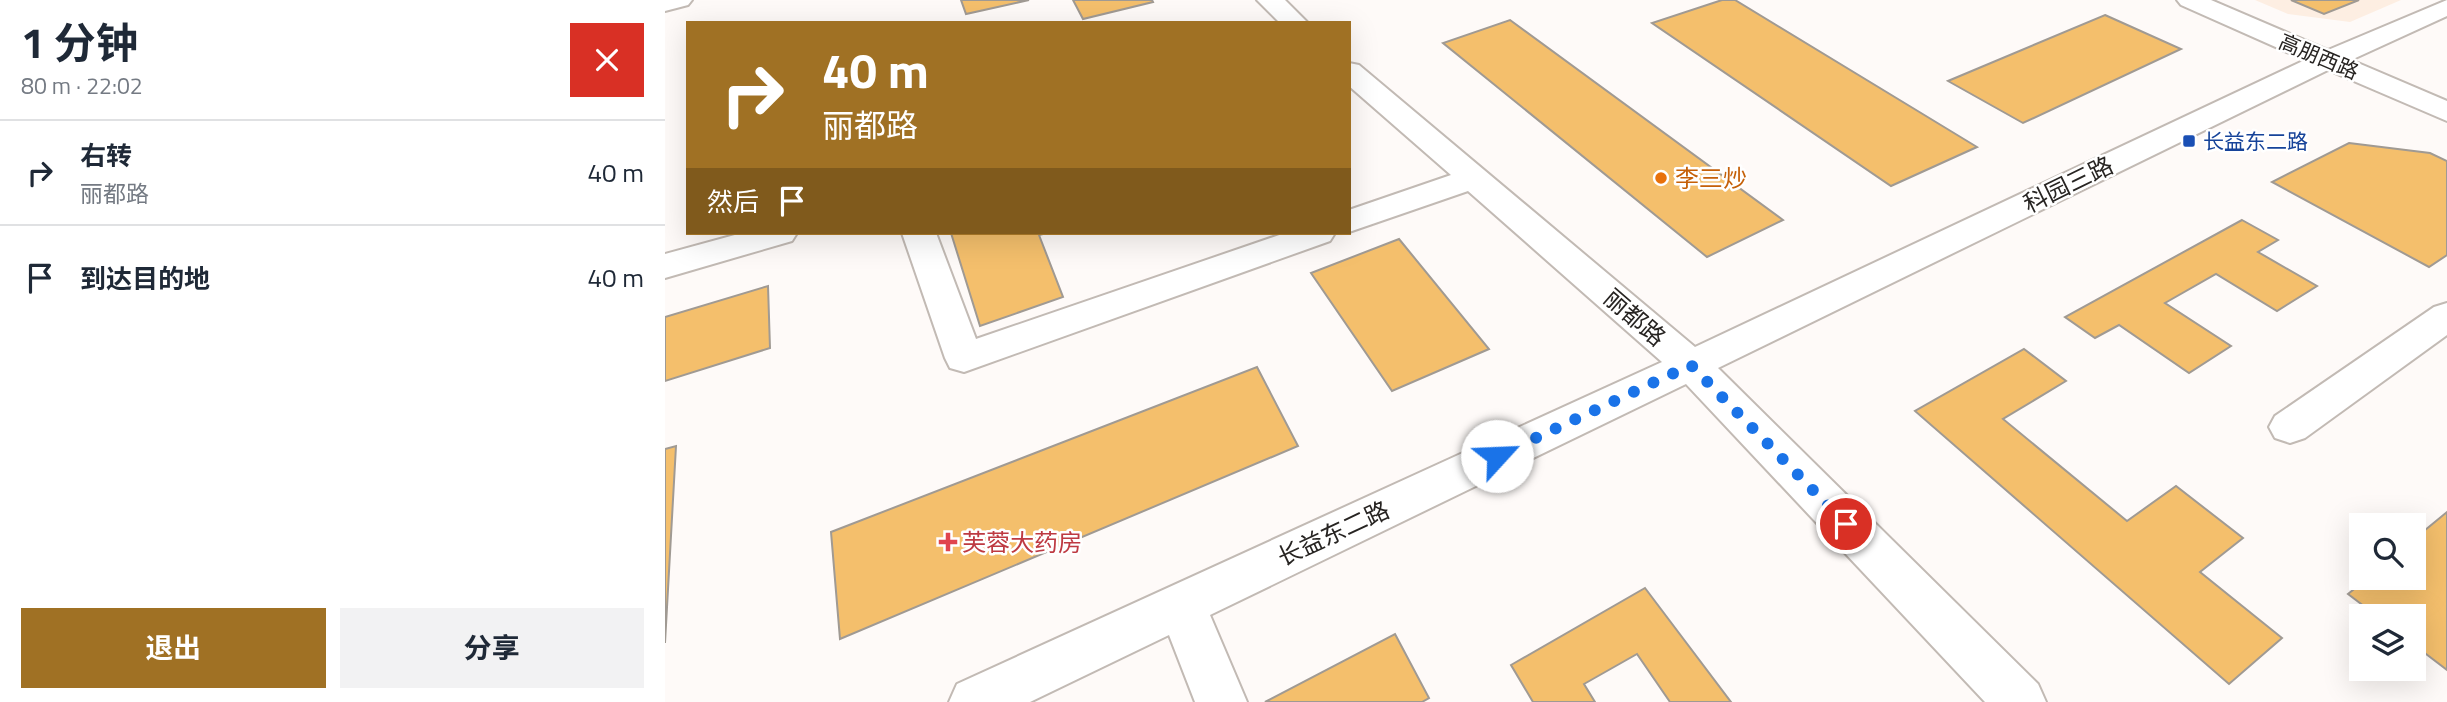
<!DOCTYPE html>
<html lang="zh">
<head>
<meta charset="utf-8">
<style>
  body { margin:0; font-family:"Titillium Web","Noto Sans SC",sans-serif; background:#f2f2f3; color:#1f2937; height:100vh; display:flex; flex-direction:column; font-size:26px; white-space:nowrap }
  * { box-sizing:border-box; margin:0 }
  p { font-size:23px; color:#747a83 }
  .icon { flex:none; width:38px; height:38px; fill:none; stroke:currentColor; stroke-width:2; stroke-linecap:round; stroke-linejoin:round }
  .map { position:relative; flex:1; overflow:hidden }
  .drawer { display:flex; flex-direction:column; background:#fff; width:665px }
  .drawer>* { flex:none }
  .banner { position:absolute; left:21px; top:21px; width:665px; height:214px; border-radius:0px; box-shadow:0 7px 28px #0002; background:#a07124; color:#fff; overflow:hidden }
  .buttons { position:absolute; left:1684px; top:513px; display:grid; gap:14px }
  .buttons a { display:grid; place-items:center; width:77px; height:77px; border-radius:0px; background:#fff; box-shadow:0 7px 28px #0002; font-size:35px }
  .pin { position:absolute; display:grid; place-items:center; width:60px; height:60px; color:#fff; margin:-30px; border:4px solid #fff; border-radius:50%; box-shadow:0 2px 7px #0007 }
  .me { position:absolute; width:77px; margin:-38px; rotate:65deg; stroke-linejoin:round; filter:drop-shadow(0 0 5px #0008) }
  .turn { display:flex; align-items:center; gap:24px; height:147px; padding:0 21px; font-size:32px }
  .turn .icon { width:91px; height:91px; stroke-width:2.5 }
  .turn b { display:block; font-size:49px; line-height:60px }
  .then { display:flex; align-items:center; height:66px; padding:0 21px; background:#0003; gap:14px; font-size:26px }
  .round { display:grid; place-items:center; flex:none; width:74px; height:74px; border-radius:0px; background:#f2f2f3 }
  .summary { display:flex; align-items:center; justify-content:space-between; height:119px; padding:0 21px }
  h1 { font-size:42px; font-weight:700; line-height:52px }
  .action { display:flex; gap:14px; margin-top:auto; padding:14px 21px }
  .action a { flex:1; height:80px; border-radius:0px; background:#a07124; color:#fff; font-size:28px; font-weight:700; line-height:80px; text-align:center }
  .action a+a { background:#f2f2f3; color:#1f2937 }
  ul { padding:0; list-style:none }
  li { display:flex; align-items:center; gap:21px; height:105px; padding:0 21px; border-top:2px solid #e0e1e3 }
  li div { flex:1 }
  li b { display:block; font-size:26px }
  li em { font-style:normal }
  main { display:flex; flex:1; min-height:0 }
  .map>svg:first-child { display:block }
  .built { fill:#fdeee2 }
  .building { fill:#f4bf6c; stroke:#a09a93; stroke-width:2 }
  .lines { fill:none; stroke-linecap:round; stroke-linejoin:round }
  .minor-casing { stroke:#c2bab4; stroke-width:4 }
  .major-casing { stroke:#c2bab4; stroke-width:4 }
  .minor { fill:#fff; fill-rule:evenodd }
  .major { fill:#fff; fill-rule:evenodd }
  .route { stroke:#1a73e8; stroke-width:12; stroke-dasharray:0 21.6 }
  .transit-dot { fill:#1a4fb4; stroke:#fff; stroke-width:2.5 }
  .food-dot { fill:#e8710a; stroke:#fff; stroke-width:2.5 }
  .health-dot { fill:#e0444e; stroke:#fff; stroke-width:2.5 }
  .labels { text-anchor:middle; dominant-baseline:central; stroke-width:5; stroke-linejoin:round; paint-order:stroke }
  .far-street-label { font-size:21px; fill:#272422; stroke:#fff }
  .far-transit-label { font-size:21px; fill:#164399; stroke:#fff; text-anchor:start }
  .food-label { font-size:24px; fill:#c56008; stroke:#fff; text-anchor:start }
  .street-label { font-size:24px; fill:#272422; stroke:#fff }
  .health-label { font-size:24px; fill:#be3a42; stroke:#fff; text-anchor:start }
</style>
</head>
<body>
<main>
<section class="drawer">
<div class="summary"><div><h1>1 分钟</h1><p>80 m · 22:02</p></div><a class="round" style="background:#d93025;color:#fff"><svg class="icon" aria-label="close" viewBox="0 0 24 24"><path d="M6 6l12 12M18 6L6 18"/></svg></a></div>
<ul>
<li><svg class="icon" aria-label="right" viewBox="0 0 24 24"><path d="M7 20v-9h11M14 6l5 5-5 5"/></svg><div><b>右转</b><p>丽都路</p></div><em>40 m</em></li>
<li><svg class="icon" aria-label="arrive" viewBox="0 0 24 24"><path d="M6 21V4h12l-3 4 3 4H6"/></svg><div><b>到达目的地</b></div><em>40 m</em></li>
</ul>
<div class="action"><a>退出</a><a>分享</a></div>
</section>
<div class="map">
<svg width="1782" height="702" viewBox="0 0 1782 702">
  <rect width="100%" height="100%" fill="#fefaf8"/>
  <path class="built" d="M1590 0H1736L1685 22 1623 14Z"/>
  <g class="building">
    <path d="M296 0H364L301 14Z"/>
    <path d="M408 0H487L488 2 418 19Z"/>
    <path d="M1057 0H1070L1312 147 1226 186 987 23Z"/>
    <path d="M1626 0H1694L1659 14Z"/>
    <path d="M1440 15 1516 49 1358 123 1283 81Z"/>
    <path d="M845 20 1118 220 1042 257 778 43Z"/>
    <path d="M1684 143 1765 153 1782 161V255L1764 267 1607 182Z"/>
    <path d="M1577 220 1613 240 1593 252 1652 286 1612 311 1551 274 1500 303 1566 346 1524 373 1454 325 1430 338 1400 317Z"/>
    <path d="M286 233H382L374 235 398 297 315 326Z"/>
    <path d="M734 239 824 349 727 391 646 273Z"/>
    <path d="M103 286 105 348 0 381V317Z"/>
    <path d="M1359 349 1401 381 1338 419 1462 521 1511 486 1578 538 1535 572 1617 638 1564 684 1250 411Z"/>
    <path d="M592 367 633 446 175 639 166 532Z"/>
    <path d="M11 446 0 643V449Z"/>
    <path d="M1782 512V670L1748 644V616H1712L1683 594 1703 578H1748V540Z"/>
    <path d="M980 588 1066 702H1005L972 654 919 684 930 702H868L846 665Z"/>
    <path d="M730 634 764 698 757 702H600Z"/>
  </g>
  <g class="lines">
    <g class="minor-casing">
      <g id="minor">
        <path d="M592 0H620L643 23H615Z"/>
        <path d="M1512 0H1546L1663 50 1782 0V16L1686 60 1782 101V121L1663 70 1053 368 1373 684 1381 702H1320L1021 384 545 615 582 702H530L504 635 365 702H284L292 684 997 362 803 191 684 232V210L786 175 684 86V63L694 65 1030 347 1640 60 1516 5Z"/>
        <path d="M77 233H132L127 241 0 278V254Z"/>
        <path d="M237 233H271L311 339 620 233H670L665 241 299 372 285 368 280 358Z"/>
        <path d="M1782 303V335L1640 438 1625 443 1610 438 1604 427 1610 416 1769 307Z"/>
      </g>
    </g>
    <g class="major-casing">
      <path id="major" d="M0 0H27L23 5 0 11Z"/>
    </g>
    <use href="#minor" class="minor"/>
    <use href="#major" class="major"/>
  </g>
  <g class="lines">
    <path class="route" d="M832 456 1026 365 1181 524"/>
  </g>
  <rect class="transit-dot" x="1517" y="134" width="14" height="14" rx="3.5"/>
  <circle class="food-dot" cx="996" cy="178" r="7"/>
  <path class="health-dot" d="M279.5 531.5h7v7h7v7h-7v7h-7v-7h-7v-7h7z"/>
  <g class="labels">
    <g class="far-street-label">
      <text transform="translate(1654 56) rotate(23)">高朋西路</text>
    </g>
    <g class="far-transit-label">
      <text x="1538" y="141">长益东二路</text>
    </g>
    <g class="food-label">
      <text x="1010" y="178">李三炒</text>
    </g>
    <g class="street-label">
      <text transform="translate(1403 184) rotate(-26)">科园三路</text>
      <text transform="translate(970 317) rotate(41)">丽都路</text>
      <text transform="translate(668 533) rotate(-25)">长益东二路</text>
    </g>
    <g class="health-label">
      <text x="297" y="542">芙蓉大药房</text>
    </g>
  </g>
</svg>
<div class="buttons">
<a><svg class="icon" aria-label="search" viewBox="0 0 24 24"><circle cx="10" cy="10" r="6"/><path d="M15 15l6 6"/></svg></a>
<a><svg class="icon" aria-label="layers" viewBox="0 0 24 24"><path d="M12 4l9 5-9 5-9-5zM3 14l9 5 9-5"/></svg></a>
</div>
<div class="pin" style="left:1181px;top:524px;background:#d93025"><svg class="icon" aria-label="arrive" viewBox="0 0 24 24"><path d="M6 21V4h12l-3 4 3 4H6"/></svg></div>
<svg class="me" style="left:832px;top:456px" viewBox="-20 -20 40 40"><circle r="19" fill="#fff"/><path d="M0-13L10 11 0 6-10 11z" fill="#1a73e8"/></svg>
<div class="banner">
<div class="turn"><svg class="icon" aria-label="right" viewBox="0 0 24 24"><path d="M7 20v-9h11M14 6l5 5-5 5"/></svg><div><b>40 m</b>丽都路</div></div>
<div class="then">然后<svg class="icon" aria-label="arrive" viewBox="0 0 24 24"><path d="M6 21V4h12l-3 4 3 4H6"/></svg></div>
</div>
</div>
</main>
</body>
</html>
